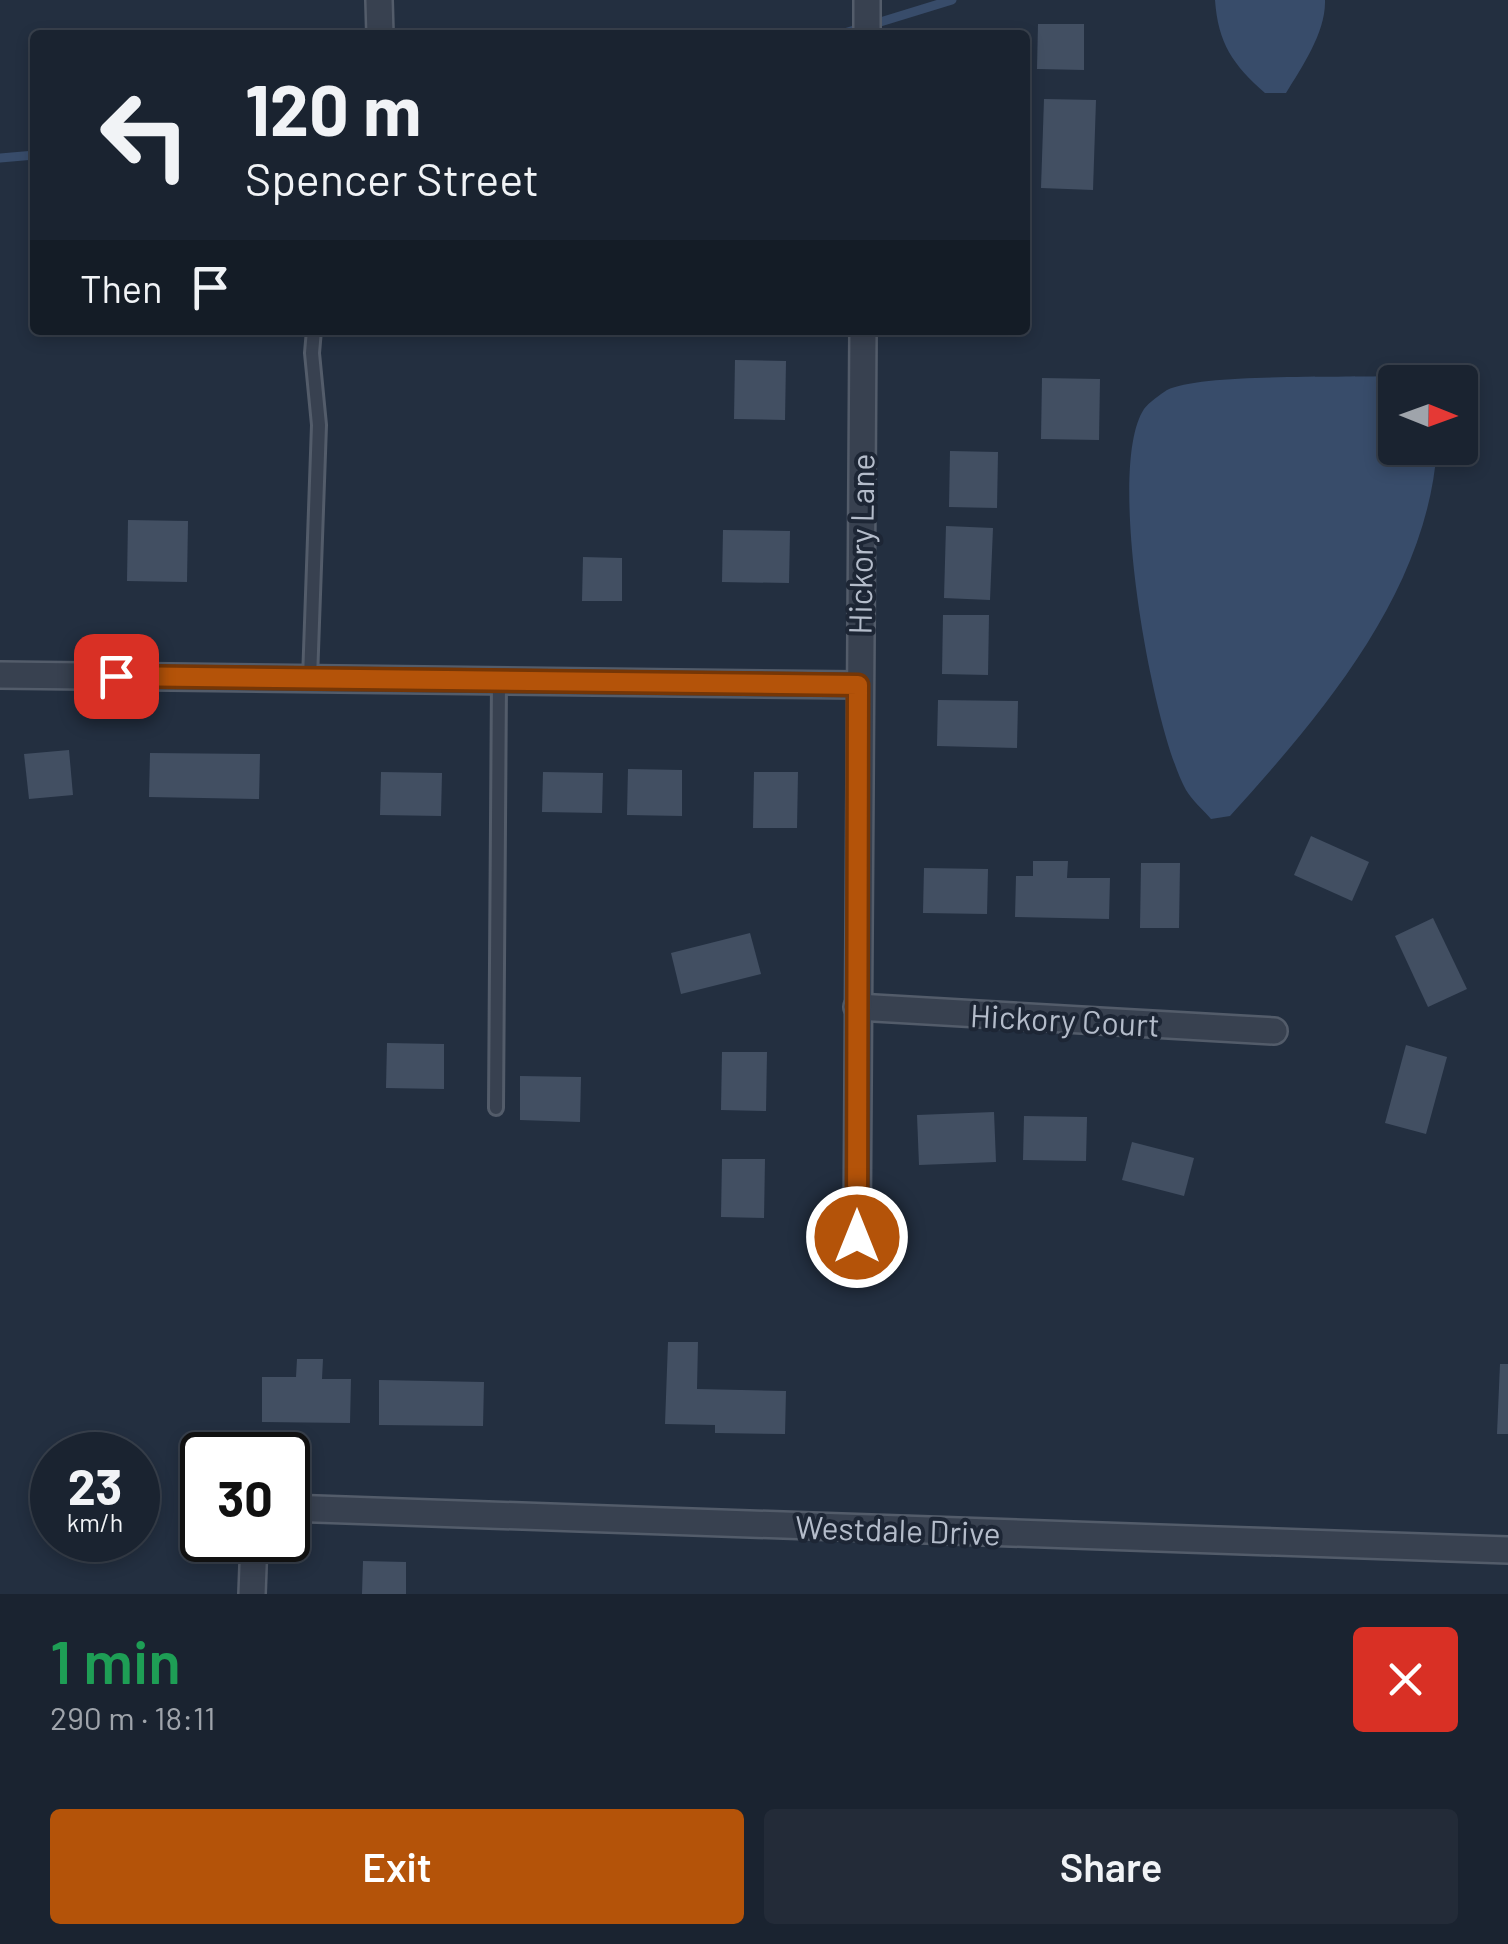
<!DOCTYPE html>
<html lang="en">
<head>
<meta charset="utf-8">
<style>
  body { margin:0; font-family:Barlow,sans-serif; background:#232b38; color:#f1f3f6; height:100vh; display:flex; flex-direction:column; font-size:38px; white-space:nowrap }
  * { box-sizing:border-box; margin:0 }
  p { font-size:32px; color:#9fa4ab }
  .icon { flex:none; width:55px; height:55px; fill:none; stroke:currentColor; stroke-width:2; stroke-linecap:round; stroke-linejoin:round }
  .map { position:relative; height:1594px; overflow:hidden }
  .panel { display:flex; flex-direction:column; background:#1a2330; flex:1 }
  .panel>* { flex:none }
  .top-card { position:absolute; left:30px; top:30px; width:1000px; height:305px; border-radius:10px; box-shadow:0 5px 15px #0003,0 0 0 2px #38404c; background:#1a2330; color:#f1f3f6; overflow:hidden }
  .needle { width:65px; rotate:91deg }
  .controls { position:absolute; left:1378px; top:365px; display:grid; gap:20px }
  .controls a { display:grid; place-items:center; width:100px; height:100px; border-radius:10px; background:#1a2330; box-shadow:0 5px 15px #0003,0 0 0 2px #38404c; font-size:50px }
  .speed { position:absolute; left:30px; top:1432px; display:flex; gap:20px; font-size:50px; font-weight:700; text-align:center }
  .speed>* { display:grid; place-content:center; width:130px; height:130px; border-radius:50%; background:#1a2330; box-shadow:0 5px 15px #0003,0 0 0 2px #38404c; line-height:1 }
  .speed small { font-size:25px; font-weight:400 }
  .speed .limit { border:5px solid #111; border-radius:15px; background:#fff; color:#111 }
  .pin { position:absolute; display:grid; place-items:center; width:85px; height:85px; color:#fff; margin:-42px; border-radius:20px; box-shadow:0 5px 15px #0006 }
  .me { position:absolute; width:110px; margin:-55px; rotate:0deg; stroke-linejoin:round; filter:drop-shadow(0 0 8px #0008) }
  .turn { display:flex; align-items:center; gap:35px; height:210px; padding:0 50px; font-size:45px }
  .turn .icon { width:130px; height:130px; stroke-width:2.5 }
  .turn b { display:block; font-size:70px; line-height:85px }
  .then { display:flex; align-items:center; height:95px; padding:0 50px; background:#0003; gap:20px; font-size:38px }
  .round { display:grid; place-items:center; flex:none; width:105px; height:105px; border-radius:10px; background:#232b38 }
  .summary { display:flex; align-items:center; justify-content:space-between; height:170px; padding:0 50px }
  h1 { font-size:60px; font-weight:600; line-height:75px; color:#1e9e55 }
  .cta { display:flex; gap:20px; margin-top:auto; padding:20px 50px }
  .cta a { flex:1; height:115px; border-radius:10px; background:#b45309; color:#fff; font-size:40px; font-weight:600; line-height:115px; text-align:center }
  .cta a+a { background:#232b38; color:#f1f3f6 }
  .map>svg:first-child { display:block }
  .water { fill:#384c6a }
  .lines { fill:none; stroke-linecap:round; stroke-linejoin:round }
  .stream { stroke:#384c6a; stroke-width:9 }
  .building { fill:#424f62 }
  .lane-casing { stroke:#535c6a; stroke-width:18 }
  .street-casing { stroke:#535c6a; stroke-width:30 }
  .lane { stroke:#384150; stroke-width:12 }
  .street { stroke:#384150; stroke-width:25 }
  .route-casing { stroke:#753606; stroke-width:25 }
  .route { stroke:#b45309; stroke-width:18 }
  .labels { text-anchor:middle; dominant-baseline:central; stroke-width:8; stroke-linejoin:round; paint-order:stroke }
  .street-label { font-size:32px; fill:#b4bcca; stroke:#1d2635 }
</style>
</head>
<body>
<div class="map">
<svg width="1508" height="1594" viewBox="0 0 1508 1594">
  <rect width="100%" height="100%" fill="#232f40"/>
  <g class="water">
    <path d="M1215 0H1325C1326 32 1302 67 1286 93H1265C1233 65 1218 43 1215 0Z"/>
    <path d="M1388 376 1442 377V382H1395V448H1437C1427 592 1323 713 1230 816L1211 819C1203 810 1192 800 1186 790 1152 729 1105 468 1144 409 1148 403 1161 394 1167 390 1200 373 1343 378 1388 376Z"/>
  </g>
  <g class="lines">
    <g class="stream">
      <path d="M838 35 952 0"/>
      <path d="M0 158 35 155"/>
    </g>
  </g>
  <g class="building">
    <path d="M1038 24H1084V70L1037 69Z"/>
    <path d="M1044 99 1096 100 1093 190 1041 188Z"/>
    <path d="M735 360 786 361 785 420 734 419Z"/>
    <path d="M1042 378 1100 379 1099 440 1041 439Z"/>
    <path d="M950 451 998 452 997 508 949 507Z"/>
    <path d="M128 520 188 521 187 582 127 581Z"/>
    <path d="M946 526 993 528 990 600 944 598Z"/>
    <path d="M723 530 790 531 789 583 722 582Z"/>
    <path d="M583 557 622 558V601H582Z"/>
    <path d="M943 615H989L988 675 942 674Z"/>
    <path d="M938 700 1018 701 1017 748 937 746Z"/>
    <path d="M69 750 73 795 29 799 24 754Z"/>
    <path d="M150 753 260 754 259 799 149 797Z"/>
    <path d="M628 769 682 770V816L627 815Z"/>
    <path d="M381 772 442 773 441 816 380 815Z"/>
    <path d="M543 772 603 773 602 813 542 812Z"/>
    <path d="M754 772H798L797 828H753Z"/>
    <path d="M1311 836 1369 862 1352 901 1294 875Z"/>
    <path d="M1033 861H1068L1067 878H1110L1109 919 1015 917 1016 876H1033Z"/>
    <path d="M1141 863H1180L1179 928H1140Z"/>
    <path d="M924 868 988 869 987 914 923 913Z"/>
    <path d="M1433 918 1467 989 1428 1007 1395 936Z"/>
    <path d="M750 933 761 974 681 994 671 953Z"/>
    <path d="M387 1043 444 1044V1089L386 1088Z"/>
    <path d="M1406 1045 1447 1057 1426 1134 1385 1123Z"/>
    <path d="M722 1052H767L766 1111 721 1110Z"/>
    <path d="M520 1076 581 1077 580 1122 520 1120Z"/>
    <path d="M994 1112 996 1162 919 1165 917 1115Z"/>
    <path d="M1024 1116 1087 1117 1086 1161 1023 1160Z"/>
    <path d="M1132 1142 1194 1158 1184 1196 1122 1180Z"/>
    <path d="M722 1159H765L764 1218 721 1217Z"/>
    <path d="M668 1342H698L697 1389 786 1391 785 1434 715 1433V1425L665 1424Z"/>
    <path d="M297 1359H323L322 1379H351L350 1423 262 1422V1377H296Z"/>
    <path d="M1500 1364H1508V1434H1497Z"/>
    <path d="M379 1380 484 1382 483 1426 379 1425Z"/>
    <path d="M363 1561 406 1562V1594H362Z"/>
  </g>
  <g class="lines">
    <g class="lane-casing">
      <g id="lane">
        <path d="M310 679 319 425 312 353 314 330"/>
        <path d="M496 1108 499 681"/>
      </g>
    </g>
    <g class="street-casing">
      <g id="street">
        <path d="M379 0 380 35"/>
        <path d="M867 35V0"/>
        <path d="M0 675 858 685"/>
        <path d="M857 1007 1274 1031"/>
        <path d="M857 1237 863 330"/>
        <path d="M288 1508 1508 1550"/>
        <path d="M252 1594 254 1540"/>
      </g>
    </g>
    <use href="#lane" class="lane"/>
    <use href="#street" class="street"/>
  </g>
  <g class="lines">
    <g class="route-casing">
      <path id="route" d="M116 676 858 685 857 1237"/>
    </g>
    <use href="#route" class="route"/>
  </g>
  <g class="labels">
    <g class="street-label">
      <text transform="translate(860 544) rotate(-89)">Hickory Lane</text>
      <text transform="translate(1065 1019) rotate(3)">Hickory Court</text>
      <text transform="translate(898 1529) rotate(2)">Westdale Drive</text>
    </g>
  </g>
</svg>
<div class="controls">
<a><svg class="needle" viewBox="-14 -14 28 28"><path d="M0-13l5 13h-10z" fill="#e53935"/><path d="M0 13l5-13h-10z" fill="#9fa4ab"/></svg></a>
</div>
<div class="speed"><div>23<small>km/h</small></div><div class="limit">30</div></div>
<div class="pin" style="left:116px;top:676px;background:#d93025"><svg class="icon" aria-label="arrive" viewBox="0 0 24 24"><path d="M6 21V4h12l-3 4 3 4H6"/></svg></div>
<svg class="me" style="left:857px;top:1237px" viewBox="-20 -20 40 40"><circle r="17" fill="#b45309" stroke="#fff" stroke-width="3"/><path d="M0-11L8 9 0 5-8 9z" fill="#fff"/></svg>
<div class="top-card">
<div class="turn"><svg class="icon" aria-label="left" viewBox="0 0 24 24"><path d="M17 20v-9H6M10 6l-5 5 5 5"/></svg><div><b>120 m</b>Spencer Street</div></div>
<div class="then">Then<svg class="icon" aria-label="arrive" viewBox="0 0 24 24"><path d="M6 21V4h12l-3 4 3 4H6"/></svg></div>
</div>
</div>
<section class="panel">
<div class="summary"><div><h1>1 min</h1><p>290 m · 18:11</p></div><a class="round" style="background:#d93025;color:#fff"><svg class="icon" aria-label="close" viewBox="0 0 24 24"><path d="M6 6l12 12M18 6L6 18"/></svg></a></div>
<div class="cta"><a>Exit</a><a>Share</a></div>
</section>
</body>
</html>
